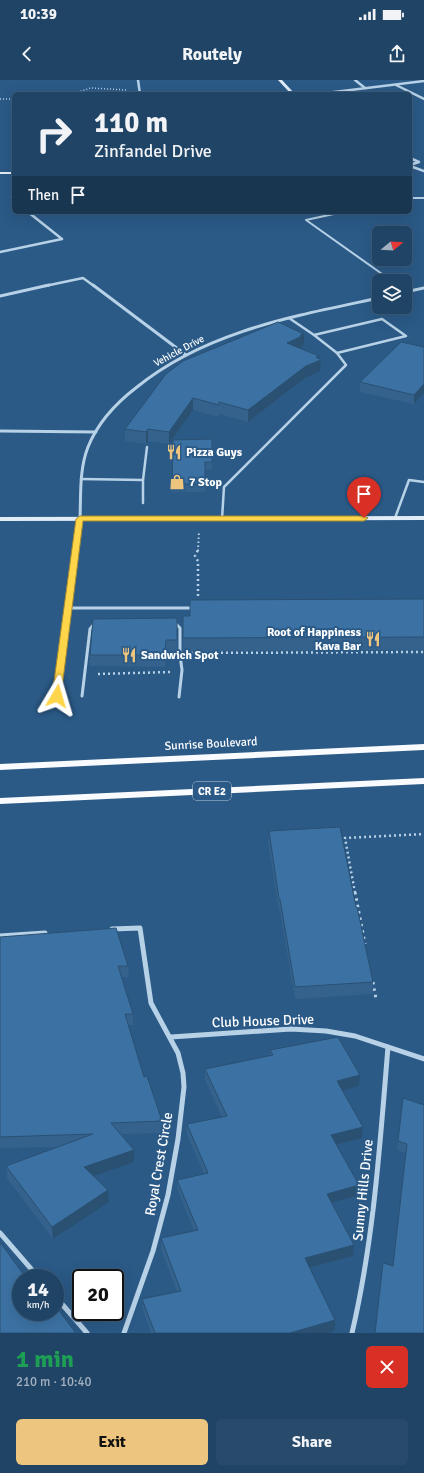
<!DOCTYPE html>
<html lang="en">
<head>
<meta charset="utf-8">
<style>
  body { margin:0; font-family:Signika,sans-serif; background:#284b6b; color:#f1f3f6; height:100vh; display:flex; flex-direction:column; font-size:15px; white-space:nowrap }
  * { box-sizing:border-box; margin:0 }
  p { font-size:13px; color:#a2b0bf }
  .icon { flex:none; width:22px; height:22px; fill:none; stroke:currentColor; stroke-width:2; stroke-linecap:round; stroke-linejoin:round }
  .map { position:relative; height:1253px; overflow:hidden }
  .details { display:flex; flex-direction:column; background:#204465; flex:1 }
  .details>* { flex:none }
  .hud { position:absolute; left:12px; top:12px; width:400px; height:122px; border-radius:6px; box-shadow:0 4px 16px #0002,0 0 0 1px #3d5c79; background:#204465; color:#f1f3f6; overflow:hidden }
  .needle { width:26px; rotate:72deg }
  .buttons { position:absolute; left:372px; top:146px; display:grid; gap:8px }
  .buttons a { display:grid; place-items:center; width:40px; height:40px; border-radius:6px; background:#204465; box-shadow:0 4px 16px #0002,0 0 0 1px #3d5c79; font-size:20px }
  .speed { position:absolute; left:12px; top:1189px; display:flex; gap:8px; font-size:20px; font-weight:700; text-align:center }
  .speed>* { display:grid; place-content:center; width:52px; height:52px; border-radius:50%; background:#204465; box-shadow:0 4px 16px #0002,0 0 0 1px #3d5c79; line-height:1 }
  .speed small { font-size:10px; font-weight:400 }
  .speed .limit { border:2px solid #111; border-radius:6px; background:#fff; color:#111 }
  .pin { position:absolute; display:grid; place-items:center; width:34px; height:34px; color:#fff; margin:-41px -17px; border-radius:50% 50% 50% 0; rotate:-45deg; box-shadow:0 0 4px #0007 }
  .pin .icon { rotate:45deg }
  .me { position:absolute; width:44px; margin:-22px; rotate:7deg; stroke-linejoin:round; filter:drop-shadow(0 0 3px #0008) }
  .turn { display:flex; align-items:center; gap:14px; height:84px; padding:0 16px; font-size:18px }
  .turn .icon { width:52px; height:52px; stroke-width:2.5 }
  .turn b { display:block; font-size:28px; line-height:34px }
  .then { display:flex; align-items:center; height:38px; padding:0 16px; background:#0003; gap:8px; font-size:15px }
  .round { display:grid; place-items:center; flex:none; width:42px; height:42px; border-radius:6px; background:#284b6b }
  .overview { display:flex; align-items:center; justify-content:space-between; height:68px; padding:0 16px }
  h1 { font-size:24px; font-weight:700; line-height:30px; color:#1e9e55 }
  .primary-button { display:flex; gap:8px; margin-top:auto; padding:8px 16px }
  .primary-button a { flex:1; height:46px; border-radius:6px; background:#edc57f; color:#111; font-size:16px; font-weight:700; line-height:46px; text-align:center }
  .primary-button a+a { background:#284b6b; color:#f1f3f6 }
  .status { display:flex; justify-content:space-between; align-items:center; height:28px; padding:0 20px; background:#204465; direction:ltr }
  .status svg { height:11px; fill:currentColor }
  header { display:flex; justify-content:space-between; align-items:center; height:52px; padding:0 16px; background:#204465; font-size:18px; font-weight:700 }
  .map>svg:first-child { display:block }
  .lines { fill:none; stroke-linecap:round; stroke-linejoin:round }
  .path-far3 { stroke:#b7d1e7; stroke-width:1.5; stroke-dasharray:1 2; stroke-linecap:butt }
  .path-far2 { stroke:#b7d1e7; stroke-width:2; stroke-dasharray:1.5 2.5; stroke-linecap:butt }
  .path-far1 { stroke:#b7d1e7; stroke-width:2.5; stroke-dasharray:2 3; stroke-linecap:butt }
  .path { stroke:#b7d1e7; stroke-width:3; stroke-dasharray:2.5 4; stroke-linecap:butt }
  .lane-far2 { stroke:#b7d1e7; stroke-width:2 }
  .lane-far1 { stroke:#b7d1e7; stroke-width:2.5 }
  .lane { stroke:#b7d1e7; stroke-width:3 }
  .street-far2 { stroke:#b7d1e7; stroke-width:2.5 }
  .street-far1 { stroke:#b7d1e7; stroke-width:3 }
  .street { stroke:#b7d1e7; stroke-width:5 }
  .secondary { fill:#e1ecf7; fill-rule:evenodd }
  .primary { fill:#f9fbfe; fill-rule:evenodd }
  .wall { fill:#34628c }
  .shaded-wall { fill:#2a5072 }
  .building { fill:#3c72a3; stroke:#2a5072 }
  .route { fill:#ffd54a; stroke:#a68a30 }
  .labels { text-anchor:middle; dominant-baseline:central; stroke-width:4; stroke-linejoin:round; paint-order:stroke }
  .far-street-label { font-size:10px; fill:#fff; stroke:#2b5a87 }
  .shield { fill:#2b5a87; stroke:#bfcedb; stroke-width:1 }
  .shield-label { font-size:11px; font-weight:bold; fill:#fff }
  .poi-label { font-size:12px; font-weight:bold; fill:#fff; stroke:#2b5a87; text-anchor:start }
  .street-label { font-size:12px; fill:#fff; stroke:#2b5a87 }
  .near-street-label { font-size:14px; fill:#fff; stroke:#2b5a87 }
</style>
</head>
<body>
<div class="status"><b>10:39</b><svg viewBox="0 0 49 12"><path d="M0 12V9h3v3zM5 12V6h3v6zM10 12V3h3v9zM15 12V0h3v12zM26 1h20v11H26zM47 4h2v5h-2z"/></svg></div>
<header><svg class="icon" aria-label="back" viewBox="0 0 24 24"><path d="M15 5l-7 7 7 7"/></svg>Routely<svg class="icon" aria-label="share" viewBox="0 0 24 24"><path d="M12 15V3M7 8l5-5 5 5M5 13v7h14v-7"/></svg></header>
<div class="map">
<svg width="424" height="1253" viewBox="0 0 424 1253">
  <rect width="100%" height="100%" fill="#2b5a87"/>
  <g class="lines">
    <g class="path-far3">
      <path d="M72 14 91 8 127 10"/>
      <path d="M0 19H14"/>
    </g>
    <path class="path-far2" d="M198 471 199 451"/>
    <g class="path-far1">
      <path d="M198 516V481L195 476 198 470"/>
      <path d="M191 573 424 572"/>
      <path d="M98 594 171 592"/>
      <path d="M355 813 345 758 424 754"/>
    </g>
    <g class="path">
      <path d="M355 812 365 864"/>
      <path d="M373 902 376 919"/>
    </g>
    <g class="lane-far2">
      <path d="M410 118H424"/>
      <path d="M343 132 306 140 392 201"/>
    </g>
    <g class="lane-far1">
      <path d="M289 238 314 255"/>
      <path d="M382 239 406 256 337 273 314 255Z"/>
      <path d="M81 399 143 400V423"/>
      <path d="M143 400 147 367"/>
      <path d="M395 438 409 400 424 402"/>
      <path d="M222 439 224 407 346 285 337 273"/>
      <path d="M76 471 80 439"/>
    </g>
    <g class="lane">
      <path d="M68 528H194"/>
      <path d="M174 542 180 548V575L182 590 179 617"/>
      <path d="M57 616 76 470"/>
      <path d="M82 616 90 549 95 543"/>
    </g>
    <g class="street-far2">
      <path d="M138 0 140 14"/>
      <path d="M355 0 365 8"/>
      <path d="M396 5 424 19"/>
      <path d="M293 14 326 13 424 1"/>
      <path d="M410 78 419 82 410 85"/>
      <path d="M410 86 424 91"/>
      <path d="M14 107 12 117 14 121"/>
      <path d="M0 172 62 159 28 132"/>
      <path d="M45 206 83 198 94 206"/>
    </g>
    <g class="street-far1">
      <path d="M93 205 186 275"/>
      <path d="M405 212 424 208"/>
      <path d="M0 216 49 205"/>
      <path d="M0 351 96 352"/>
      <path d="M80 439C81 415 79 390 88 367 98 342 116 323 137 307 206 251 295 236 379 218"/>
    </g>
    <g class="street">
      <path d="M112 849 140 848 151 923 178 973 183 993 184 1007 178 1059 168 1115 153 1171 124 1253"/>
      <path d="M0 856 45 853"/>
      <path d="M171 957 291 949 326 951 355 956 424 979"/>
      <path d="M0 1153 39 1198"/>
      <path d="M55 1216 87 1253"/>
      <path d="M352 1253C374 1159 380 1063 388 967"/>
    </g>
    <g class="secondary">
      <path d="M278 0H282L295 14H291Z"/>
      <rect x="0" y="92" width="14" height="2"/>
      <path d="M424 436V440L0 441V437Z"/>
    </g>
    <g class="primary">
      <path d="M424 664V670L0 690V684Z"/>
      <path d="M424 698V704L0 724V718Z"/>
    </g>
  </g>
  <g class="wall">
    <path d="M304 254V265L302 266V268L300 269 319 276 318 278 321 280 320 291 305 298 248 342 219 334V337L193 330 169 364 148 361 146 364 125 361V349Z"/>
    <path d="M424 267V313L414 324 360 312V302Z"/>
    <path d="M212 359V389L205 390V412H172V404Z"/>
    <path d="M424 519V570L183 571V536H190Z"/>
    <path d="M177 538V571H166L165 587 90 586V575Z"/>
    <path d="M269 751 356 827 373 902V914L295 919 280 831H279L268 762Z"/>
    <path d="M0 857 128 886 129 897H121L133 934V945H128L144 997 162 1041V1053L121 1054 134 1070V1082L93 1096 109 1122 53 1159 7 1098 6 1086 59 1067 0 1068Z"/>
    <path d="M270 970 359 1006 342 1010 363 1047 362 1058 336 1065 359 1105 358 1116 332 1123 353 1176 309 1188 335 1251 329 1253H151L143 1230 142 1219 177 1212 161 1169V1158L194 1151 178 1111 177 1100 204 1094 187 1055V1044L222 1037 205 1000V989L270 976Z"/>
    <path d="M424 1025 393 1186 406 1073 397 1070 398 1061Z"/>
  </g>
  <g class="shaded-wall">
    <path d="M304 254V265L302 266V268L287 274V263Z"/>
    <path d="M319 276 318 281 321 280 320 291 305 298 248 342V330L316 277Z"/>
    <path d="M424 304V313L414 324V315Z"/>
    <path d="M193 318V330L169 364V352Z"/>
    <path d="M148 349V361L146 364V352Z"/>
    <path d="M360 995 359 1006 337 1012V1001Z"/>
    <path d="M363 1047 362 1058 331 1066V1055Z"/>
    <path d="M134 1070V1082L85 1099 84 1087Z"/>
    <path d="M359 1105 358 1116 326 1124 327 1114Z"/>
    <path d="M108 1110 109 1122 53 1159 52 1147Z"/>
    <path d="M354 1165 353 1176 304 1189 305 1178Z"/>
    <path d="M335 1240V1251L329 1253H290Z"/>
  </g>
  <g class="building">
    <path d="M278 242 304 254 300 255 302 256 287 263 319 276 316 277 321 280 306 286 248 330 219 322V325L193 318 169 352 148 349 146 352 125 349 166 294 183 281Z"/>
    <path d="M401 262 424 267V304L414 315 360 302Z"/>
    <path d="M212 359V382H205V404H172L173 360Z"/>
    <path d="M424 519V557L183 558V536H190V520Z"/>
    <path d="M177 538V560H166L165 575H90L93 539Z"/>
    <path d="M340 747 356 827H357L373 902 295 907 280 819H279L269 751Z"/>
    <path d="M116 848 128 886H118L133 934H125L144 997 147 996 162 1041 111 1043 134 1070 84 1087 108 1110 52 1147 6 1086 93 1054 0 1057V857Z"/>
    <path d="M338 957 360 995 337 1001 363 1047 331 1055 359 1105 327 1114 354 1165 305 1178 335 1240 290 1253H155L142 1219 181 1211 161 1158 198 1150 177 1100 208 1093 187 1044 227 1036 205 989 273 975 270 970Z"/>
    <path d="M403 1018 424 1025V1253H375L383 1183 393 1186 407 1064 398 1061Z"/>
    <path d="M0 1162 26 1198H21V1232H55V1225L75 1252 74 1253H0Z"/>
  </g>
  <path class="route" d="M80 436H364L368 438 364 441H83L61 616 57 619 52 616 76 439Z"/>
  <defs>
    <g id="restaurant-bare" transform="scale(1.2)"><path d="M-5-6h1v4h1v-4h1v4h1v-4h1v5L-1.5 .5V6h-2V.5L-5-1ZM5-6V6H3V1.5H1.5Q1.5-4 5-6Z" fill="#edc57f" stroke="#2b5a87" stroke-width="2.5" paint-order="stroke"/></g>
    <g id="shop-bare" transform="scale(1.2)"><path d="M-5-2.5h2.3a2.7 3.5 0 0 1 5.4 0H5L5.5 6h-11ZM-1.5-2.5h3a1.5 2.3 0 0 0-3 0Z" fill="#edc57f" stroke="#2b5a87" stroke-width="2.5" paint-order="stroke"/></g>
  </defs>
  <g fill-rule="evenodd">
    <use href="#restaurant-bare" x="174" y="372"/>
    <use href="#shop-bare" x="177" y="402"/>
    <use href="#restaurant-bare" x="373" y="559"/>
    <use href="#restaurant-bare" x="129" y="575"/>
  </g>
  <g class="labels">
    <g class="far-street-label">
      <text transform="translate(179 271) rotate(-28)">Vehicle Drive</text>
    </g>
    <rect class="shield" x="193" y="702" width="38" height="18" rx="3"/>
    <g class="shield-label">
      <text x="212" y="711">CR E2</text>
    </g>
    <g class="poi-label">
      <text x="186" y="372">Pizza Guys</text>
      <text x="189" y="402">7 Stop</text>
      <text x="361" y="552" text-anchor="end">Root of Happiness<tspan x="361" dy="14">Kava Bar</tspan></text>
      <text x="141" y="575">Sandwich Spot</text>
    </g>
    <g class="street-label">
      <text transform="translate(211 664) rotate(-3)">Sunrise Boulevard</text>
    </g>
    <g class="near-street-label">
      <text transform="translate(263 941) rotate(-2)">Club House Drive</text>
      <text transform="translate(159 1084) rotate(-80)">Royal Crest Circle</text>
      <text transform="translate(363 1110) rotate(-84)">Sunny Hills Drive</text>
    </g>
  </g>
</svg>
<div class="buttons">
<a><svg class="needle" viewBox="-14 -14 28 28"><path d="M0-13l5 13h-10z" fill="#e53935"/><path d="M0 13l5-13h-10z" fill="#a2b0bf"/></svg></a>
<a><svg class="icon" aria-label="layers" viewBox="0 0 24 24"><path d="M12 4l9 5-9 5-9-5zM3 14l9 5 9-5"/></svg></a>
</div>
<div class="speed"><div>14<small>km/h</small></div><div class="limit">20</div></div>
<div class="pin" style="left:364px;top:438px;background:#d93025"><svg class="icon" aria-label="arrive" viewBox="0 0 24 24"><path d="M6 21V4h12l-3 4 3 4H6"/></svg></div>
<svg class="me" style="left:57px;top:616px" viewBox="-20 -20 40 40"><path d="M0-17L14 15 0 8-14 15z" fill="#ffd54a" stroke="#fff" stroke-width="4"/></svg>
<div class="hud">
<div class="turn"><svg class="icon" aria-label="right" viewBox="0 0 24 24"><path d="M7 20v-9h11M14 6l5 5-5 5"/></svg><div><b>110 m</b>Zinfandel Drive</div></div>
<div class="then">Then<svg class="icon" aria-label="arrive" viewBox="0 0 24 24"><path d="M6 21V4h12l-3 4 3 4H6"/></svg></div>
</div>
</div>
<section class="details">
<div class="overview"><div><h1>1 min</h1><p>210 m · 10:40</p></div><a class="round" style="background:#d93025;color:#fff"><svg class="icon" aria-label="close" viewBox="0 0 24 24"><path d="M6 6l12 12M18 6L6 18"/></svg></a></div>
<div class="primary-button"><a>Exit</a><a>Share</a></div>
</section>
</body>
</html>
